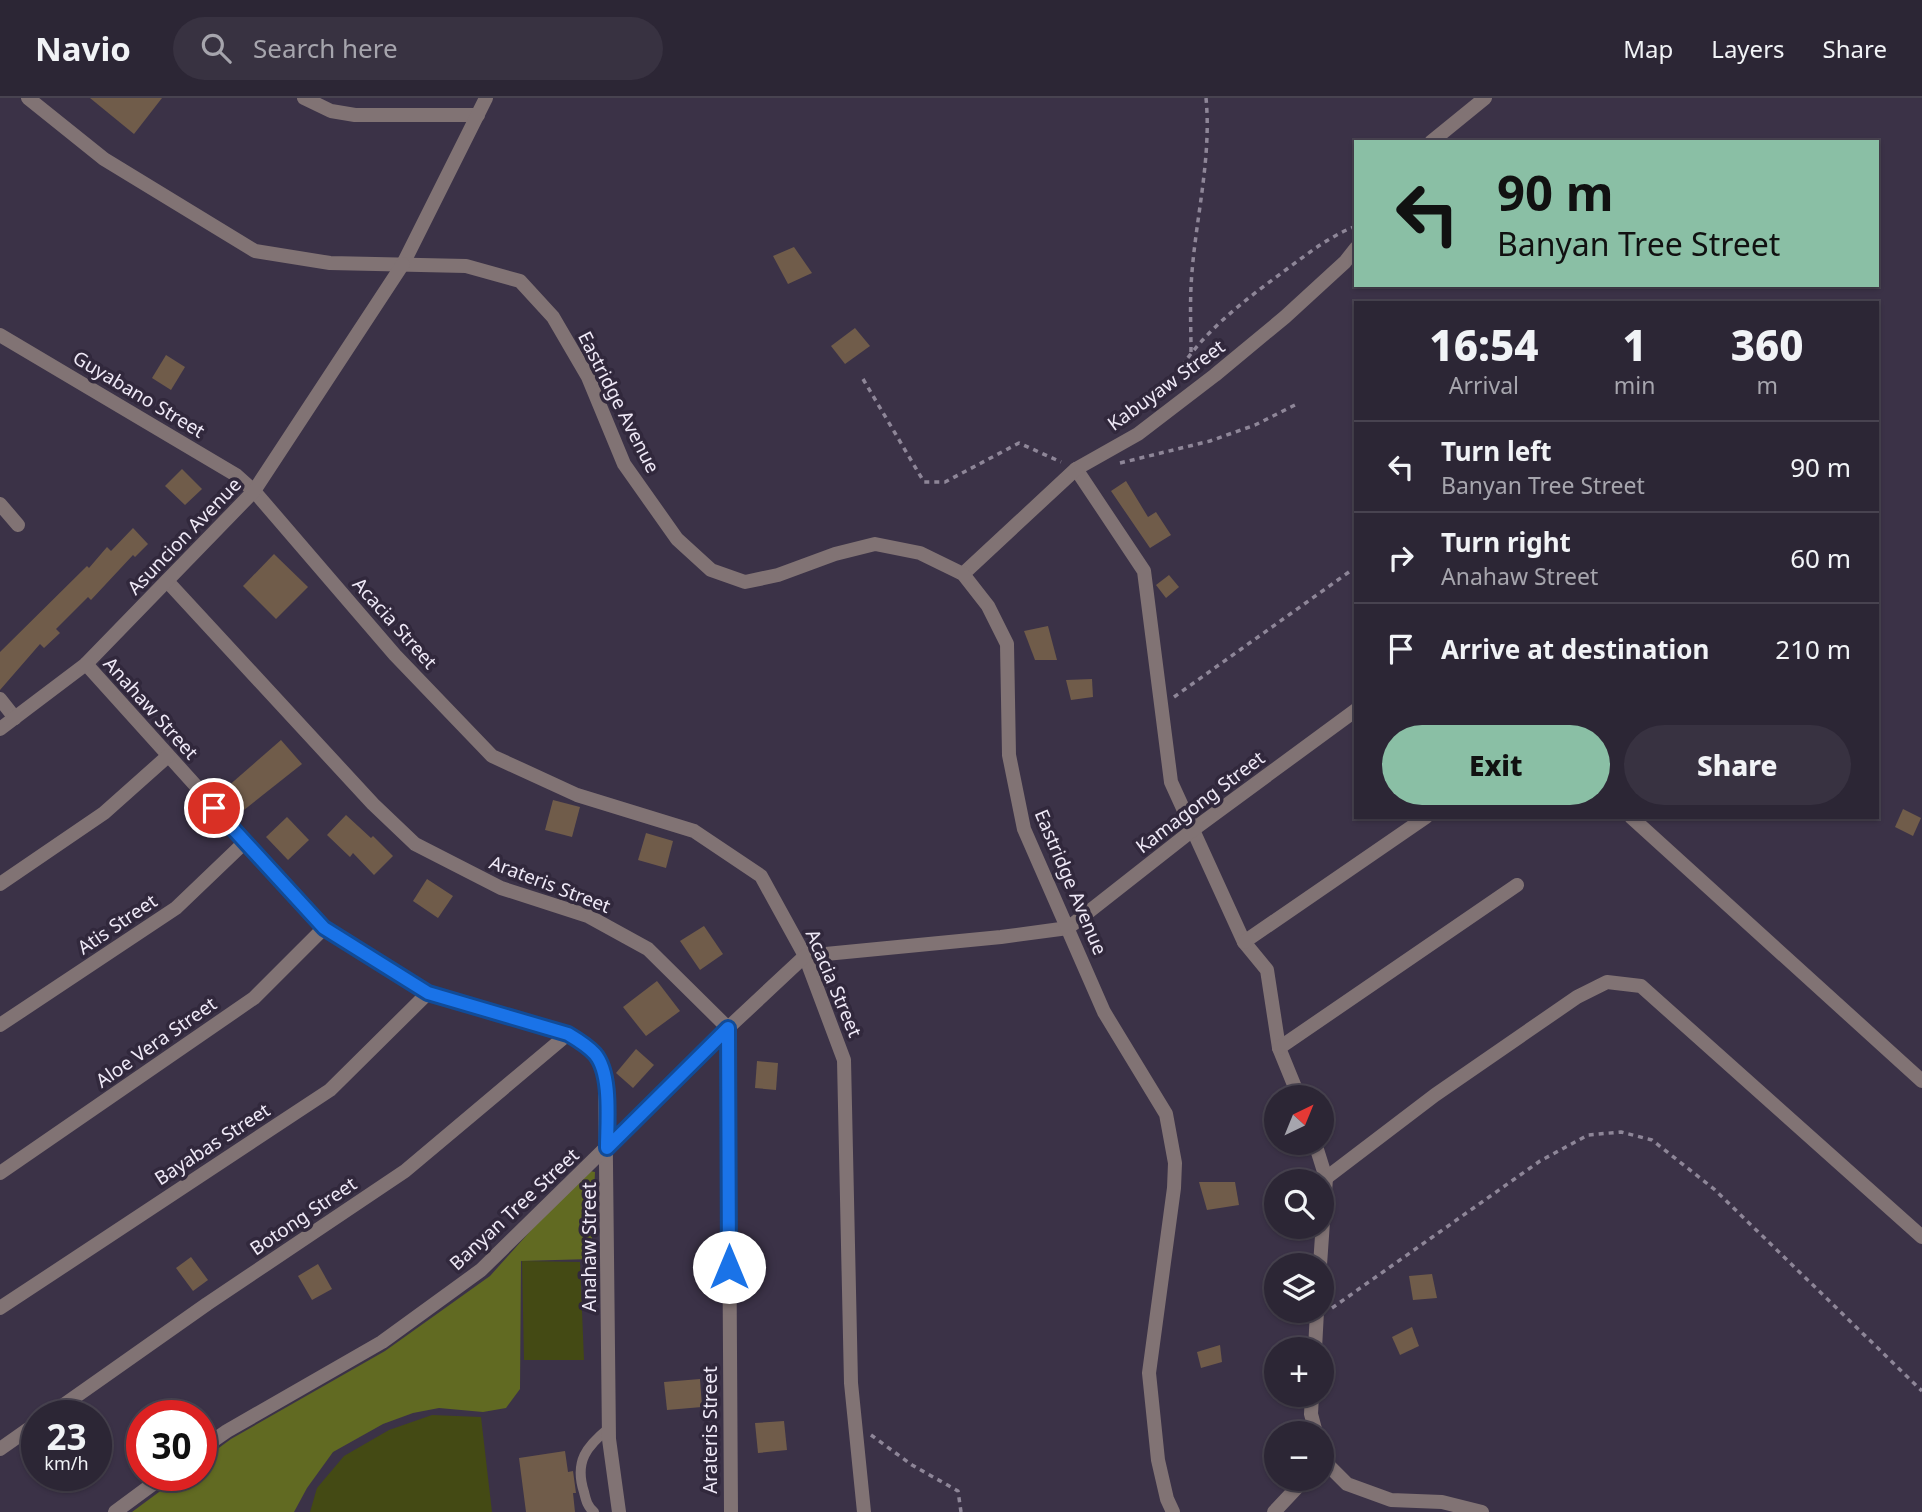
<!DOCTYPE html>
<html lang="en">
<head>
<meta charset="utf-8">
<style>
  body { margin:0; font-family:"Noto Sans",sans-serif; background:#383241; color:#f1f3f6; height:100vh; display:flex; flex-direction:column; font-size:26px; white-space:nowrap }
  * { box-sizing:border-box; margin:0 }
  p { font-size:23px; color:#a6a5ad }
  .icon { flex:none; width:38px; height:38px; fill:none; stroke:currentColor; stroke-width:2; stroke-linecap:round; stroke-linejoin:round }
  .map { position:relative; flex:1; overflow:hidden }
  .side { position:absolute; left:1354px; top:203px; width:525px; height:518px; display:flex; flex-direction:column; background:#2c2635; border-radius:0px; box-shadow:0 2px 5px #0004,0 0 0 2px #484350 }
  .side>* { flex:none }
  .top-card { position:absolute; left:1354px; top:42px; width:525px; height:147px; border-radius:0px; box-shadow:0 2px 5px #0004,0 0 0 2px #484350; background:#8abfa5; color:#111; overflow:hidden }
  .needle { width:46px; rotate:43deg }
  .controls { position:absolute; left:1264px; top:987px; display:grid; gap:14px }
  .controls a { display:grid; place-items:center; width:70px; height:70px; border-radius:50%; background:#2c2635; box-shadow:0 2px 5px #0004,0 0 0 2px #484350; font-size:35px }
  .speed { position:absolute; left:21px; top:1302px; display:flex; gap:14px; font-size:35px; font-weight:700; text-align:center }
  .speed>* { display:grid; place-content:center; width:91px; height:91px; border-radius:50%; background:#2c2635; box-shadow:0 2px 5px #0004,0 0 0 2px #484350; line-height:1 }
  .speed small { font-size:18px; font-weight:400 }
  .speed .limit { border:10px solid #d22; background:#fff; color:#111 }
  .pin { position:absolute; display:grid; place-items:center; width:60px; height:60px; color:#fff; margin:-30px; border:4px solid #fff; border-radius:50%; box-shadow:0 2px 7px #0007 }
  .me { position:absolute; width:77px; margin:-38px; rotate:0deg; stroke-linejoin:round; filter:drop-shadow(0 0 5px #0008) }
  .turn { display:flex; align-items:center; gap:24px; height:147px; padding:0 28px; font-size:32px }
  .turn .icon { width:91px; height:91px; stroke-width:2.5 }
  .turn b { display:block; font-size:49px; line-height:60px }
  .eta { display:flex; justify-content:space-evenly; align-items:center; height:119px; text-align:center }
  .eta b { font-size:42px; font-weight:800; line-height:49px }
  .cta { display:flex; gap:14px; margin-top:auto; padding:14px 28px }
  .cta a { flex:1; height:80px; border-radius:42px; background:#8abfa5; color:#111; font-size:28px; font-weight:800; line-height:80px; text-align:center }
  .cta a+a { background:#383241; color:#f1f3f6 }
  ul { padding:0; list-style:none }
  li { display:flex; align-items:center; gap:21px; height:91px; padding:0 28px; border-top:2px solid #484350 }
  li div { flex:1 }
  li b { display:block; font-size:26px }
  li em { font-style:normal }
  header { display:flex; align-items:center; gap:42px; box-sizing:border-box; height:98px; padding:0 35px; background:#2c2635; border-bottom:2px solid #484350 }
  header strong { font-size:33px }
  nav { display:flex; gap:38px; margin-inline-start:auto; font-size:24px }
  .search { width:490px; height:63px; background:#383241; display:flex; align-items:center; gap:18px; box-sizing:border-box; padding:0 24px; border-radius:38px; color:#a6a5ad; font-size:26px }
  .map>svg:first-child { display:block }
  .green { fill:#444a14 }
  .forest { fill:#616a22 }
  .building { fill:#705c4a }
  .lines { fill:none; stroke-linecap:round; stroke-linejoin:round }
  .path { stroke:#8e8698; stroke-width:3.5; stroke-dasharray:5 5; stroke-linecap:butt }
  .service { stroke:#817374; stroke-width:10 }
  .minor { stroke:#817374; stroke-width:14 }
  .tertiary { stroke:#817374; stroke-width:14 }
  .route-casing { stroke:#114b97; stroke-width:18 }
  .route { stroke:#1a73e8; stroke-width:12 }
  .labels { text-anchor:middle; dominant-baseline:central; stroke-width:7; stroke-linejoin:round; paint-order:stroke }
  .street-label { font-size:19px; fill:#efe9f7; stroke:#31283c }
</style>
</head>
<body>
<header>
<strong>Navio</strong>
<div class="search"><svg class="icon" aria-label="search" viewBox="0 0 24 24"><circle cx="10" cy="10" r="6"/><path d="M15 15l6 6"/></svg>Search here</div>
<nav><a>Map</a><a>Layers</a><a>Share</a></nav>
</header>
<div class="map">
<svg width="1922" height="1414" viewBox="0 0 1922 1414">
  <rect width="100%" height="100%" fill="#3b3247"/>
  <g class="green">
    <path d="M522 1163 580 1164 584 1262H524Z"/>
    <path d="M432 1317 481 1319 492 1414H310L317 1390 344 1358 389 1332Z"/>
  </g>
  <path class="forest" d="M585 1072 595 1074 591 1161 521 1163 520 1291 506 1310 483 1314 439 1310 413 1315 383 1326 333 1354 307 1390 294 1414H132L182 1377H201V1363L231 1341 385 1253 490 1178Z"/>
  <g class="building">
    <path d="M90 0H162L134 36Z"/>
    <path d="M794 149 812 175 788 186 773 158Z"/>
    <path d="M855 230 870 248 845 266 831 248Z"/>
    <path d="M166 257 185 269 171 292 152 280Z"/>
    <path d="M182 371 202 391 185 407 165 388Z"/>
    <path d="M1126 383 1148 419 1156 414 1171 437 1150 450 1111 393Z"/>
    <path d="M133 430 148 446 135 459 133 457 91 502 88 499 56 531 60 535 44 550 40 546 0 592V554L87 468 89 470 107 449 111 453Z"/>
    <path d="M274 456 308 489 276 521 243 488Z"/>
    <path d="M1169 477 1179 489 1166 500 1156 487Z"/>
    <path d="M1048 528 1057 562H1035L1024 533Z"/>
    <path d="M1092 581 1093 599 1071 602 1066 582Z"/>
    <path d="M281 642 302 666 244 712 226 690Z"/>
    <path d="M553 702 580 709 572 739 545 732Z"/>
    <path d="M1903 711 1921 720 1913 738 1895 729Z"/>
    <path d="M346 717 371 740 373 738 393 758 374 777 353 755 350 759 327 737Z"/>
    <path d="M287 719 309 742 288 762 266 739Z"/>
    <path d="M646 735 673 743 666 770 638 762Z"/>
    <path d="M427 781 453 798 438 820 413 803Z"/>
    <path d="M704 828 723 856 700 872 680 843Z"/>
    <path d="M657 883 680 913 646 938 623 909Z"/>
    <path d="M636 951 654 967 633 990 616 975Z"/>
    <path d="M757 963 778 965 776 992 755 990Z"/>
    <path d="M1199 1084H1235L1239 1107 1207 1112Z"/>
    <path d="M191 1159 208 1182 193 1193 176 1170Z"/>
    <path d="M318 1166 332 1191 312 1202 298 1178Z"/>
    <path d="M1432 1176 1437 1200 1413 1202 1409 1178Z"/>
    <path d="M1412 1229 1419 1248 1400 1257 1392 1239Z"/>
    <path d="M1220 1247 1222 1264 1201 1270 1197 1254Z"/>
    <path d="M700 1281 702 1309 667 1312 664 1284Z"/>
    <path d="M784 1323 787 1352 758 1355 755 1325Z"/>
    <path d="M565 1353 568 1374 573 1373 576 1395H573L575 1414H526L519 1360Z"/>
  </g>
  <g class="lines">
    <g class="path">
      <path d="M1191 254C1191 233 1190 211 1191 189 1194 126 1212 63 1206 0"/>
      <path d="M863 281 924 384H945L1019 345 1061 364"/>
      <path d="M1167 294C1193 240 1241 205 1287 171 1310 154 1330 138 1356 128"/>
      <path d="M1120 365 1210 343 1255 327 1297 306"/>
      <path d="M1174 599 1356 469"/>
      <path d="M1332 1210 1540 1063 1588 1037 1621 1034 1652 1042 1714 1091 1922 1293"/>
      <path d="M871 1337 912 1367 958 1393 961 1414"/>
    </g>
    <path class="service" d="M594 1414C587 1408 586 1402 584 1394 574 1363 587 1348 609 1330"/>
    <g class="minor">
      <path d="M304 0 331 13 355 17H478"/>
      <path d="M1431 44 1485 0"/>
      <path d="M403 166 486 0"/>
      <path d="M0 237 236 377 254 393 395 557 492 658 577 697 694 733 761 778 805 858 844 962 851 1285 864 1414"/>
      <path d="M1076 371 1144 473 1171 684 1244 844 1267 872 1279 950 1299 999"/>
      <path d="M0 406 18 427"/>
      <path d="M963 476 1076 371 1138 336 1215 277 1285 219 1345 164 1356 150"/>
      <path d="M167 483 373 706 415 746 501 790 588 818 648 851 728 930 731 1414"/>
      <path d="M86 566 324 830 428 895 568 936 597 957 605 976 609 1341 619 1414"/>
      <path d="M0 601 15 620"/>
      <path d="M1631 719 1922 983"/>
      <path d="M0 786 104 715 168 658"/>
      <path d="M1244 844 1426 719"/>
      <path d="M0 927 176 810 245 744"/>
      <path d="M1279 950 1517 787"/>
      <path d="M1315 1045 1326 1080 1320 1167"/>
      <path d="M0 1075 254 900 324 830"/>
      <path d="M1326 1080 1435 997 1577 899 1607 884 1641 888 1922 1139"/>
      <path d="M0 1210 330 992 428 895"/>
      <path d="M1315 1251 1317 1213"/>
      <path d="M1312 1297 1311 1316 1316 1335"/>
      <path d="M48 1318 207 1206 405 1073 568 936"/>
      <path d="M0 1351 37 1325"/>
      <path d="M201 1351 227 1333 382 1244 481 1172 728 930 805 858 1001 839 1068 830 1194 731 1356 612"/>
      <path d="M1321 1354 1323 1362 1347 1386 1391 1402 1442 1404 1482 1414"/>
      <path d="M115 1414 165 1377"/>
      <path d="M1274 1414 1305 1381"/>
    </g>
    <g class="tertiary">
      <path d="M28 0 104 61 255 153 330 165 466 168 520 183 553 219 588 279 624 366 677 441 711 472 745 484 778 477 835 456 875 446 920 455 963 476 988 508 1007 546 1009 657 1024 731 1104 914 1166 1016 1175 1065 1174 1090 1149 1275 1158 1362 1167 1401 1173 1414"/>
      <path d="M0 631 86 566 254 393 403 166"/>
    </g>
  </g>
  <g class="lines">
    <g class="route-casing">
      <path id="route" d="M214 710 324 830 428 895 568 936C578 942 588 948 595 956 612 976 607 1024 607 1050L728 930 729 1169"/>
    </g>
    <use href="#route" class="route"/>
  </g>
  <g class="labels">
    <g class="street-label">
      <text transform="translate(1166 287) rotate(-36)">Kabuyaw Street</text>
      <text transform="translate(139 296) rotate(31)">Guyabano Street</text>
      <text transform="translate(619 304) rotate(63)">Eastridge Avenue</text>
      <text transform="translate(184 438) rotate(-46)">Asuncion Avenue</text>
      <text transform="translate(395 525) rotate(48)">Acacia Street</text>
      <text transform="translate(151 610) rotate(48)">Anahaw Street</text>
      <text transform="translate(1200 704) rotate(-37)">Kamagong Street</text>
      <text transform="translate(1071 784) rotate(67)">Eastridge Avenue</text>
      <text transform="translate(550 786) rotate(21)">Arateris Street</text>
      <text transform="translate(117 826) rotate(-34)">Atis Street</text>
      <text transform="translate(834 885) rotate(67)">Acacia Street</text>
      <text transform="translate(156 944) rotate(-35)">Aloe Vera Street</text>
      <text transform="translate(212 1046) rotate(-33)">Bayabas Street</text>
      <text transform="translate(514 1111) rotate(-43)">Banyan Tree Street</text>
      <text transform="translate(303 1118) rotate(-34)">Botong Street</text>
      <text transform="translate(589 1149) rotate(-90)">Anahaw Street</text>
      <text transform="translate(710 1332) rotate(-90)">Arateris Street</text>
    </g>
  </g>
</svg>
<div class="controls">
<a><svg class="needle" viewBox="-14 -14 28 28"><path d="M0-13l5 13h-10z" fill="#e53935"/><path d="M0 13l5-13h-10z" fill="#a6a5ad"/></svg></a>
<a><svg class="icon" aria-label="search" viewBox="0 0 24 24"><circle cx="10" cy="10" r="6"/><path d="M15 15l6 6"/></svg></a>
<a><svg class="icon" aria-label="layers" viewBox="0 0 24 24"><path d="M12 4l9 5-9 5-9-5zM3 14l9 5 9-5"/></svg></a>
<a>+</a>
<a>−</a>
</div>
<div class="speed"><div>23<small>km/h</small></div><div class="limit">30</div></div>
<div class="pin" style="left:214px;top:710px;background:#d93025"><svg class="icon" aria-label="arrive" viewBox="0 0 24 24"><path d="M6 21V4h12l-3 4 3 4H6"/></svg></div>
<svg class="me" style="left:729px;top:1169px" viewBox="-20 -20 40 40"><circle r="19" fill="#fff"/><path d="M0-13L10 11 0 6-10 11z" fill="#1a73e8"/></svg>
<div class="top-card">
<div class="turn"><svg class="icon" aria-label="left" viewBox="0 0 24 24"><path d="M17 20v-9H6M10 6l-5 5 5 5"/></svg><div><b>90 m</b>Banyan Tree Street</div></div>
</div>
<section class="side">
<div class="eta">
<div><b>16:54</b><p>Arrival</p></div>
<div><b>1</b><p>min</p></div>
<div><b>360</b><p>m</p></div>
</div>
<ul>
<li><svg class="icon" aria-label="left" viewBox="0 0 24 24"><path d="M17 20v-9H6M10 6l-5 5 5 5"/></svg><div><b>Turn left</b><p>Banyan Tree Street</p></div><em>90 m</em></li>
<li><svg class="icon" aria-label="right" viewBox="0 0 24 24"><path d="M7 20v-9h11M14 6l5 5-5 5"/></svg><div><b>Turn right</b><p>Anahaw Street</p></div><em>60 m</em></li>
<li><svg class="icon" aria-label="arrive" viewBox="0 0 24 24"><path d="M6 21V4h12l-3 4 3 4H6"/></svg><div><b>Arrive at destination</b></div><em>210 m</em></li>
</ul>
<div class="cta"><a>Exit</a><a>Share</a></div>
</section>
</div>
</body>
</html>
